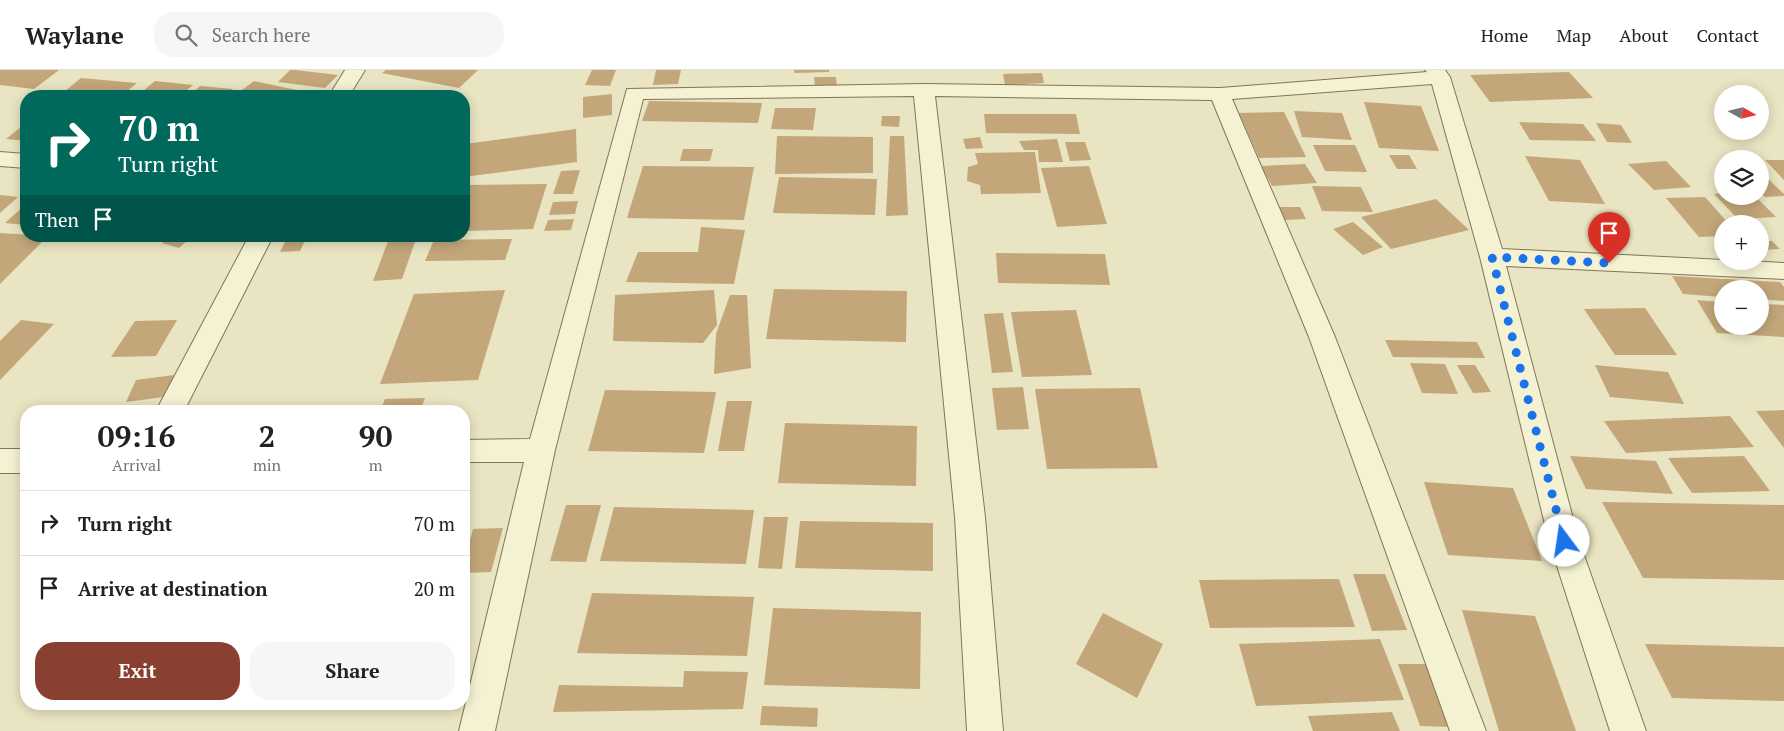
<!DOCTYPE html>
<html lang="en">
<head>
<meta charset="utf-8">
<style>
  body { margin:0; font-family:"PT Serif",serif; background:#f6f6f6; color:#222; height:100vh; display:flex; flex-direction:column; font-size:19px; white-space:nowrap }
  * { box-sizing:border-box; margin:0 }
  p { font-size:16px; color:#767676 }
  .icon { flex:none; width:28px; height:28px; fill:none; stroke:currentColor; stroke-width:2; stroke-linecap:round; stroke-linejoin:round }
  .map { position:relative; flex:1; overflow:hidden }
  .side { position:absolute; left:20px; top:335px; width:450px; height:305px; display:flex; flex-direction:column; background:#fff; border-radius:20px; box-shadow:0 2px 12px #0003 }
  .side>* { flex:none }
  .top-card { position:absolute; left:20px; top:20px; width:450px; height:152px; border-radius:20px; box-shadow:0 2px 12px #0003; background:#00695c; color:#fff; overflow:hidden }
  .needle { width:32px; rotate:98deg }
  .fabs { position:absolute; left:1714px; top:15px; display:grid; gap:10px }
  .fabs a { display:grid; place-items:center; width:55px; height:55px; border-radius:50%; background:#fff; box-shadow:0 2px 12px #0003; font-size:25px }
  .pin { position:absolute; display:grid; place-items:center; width:42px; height:42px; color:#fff; margin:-51px -21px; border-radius:50% 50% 50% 0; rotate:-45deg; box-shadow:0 0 5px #0007 }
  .pin .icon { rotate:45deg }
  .me { position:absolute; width:55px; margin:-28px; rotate:346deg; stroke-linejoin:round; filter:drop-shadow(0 0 4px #0008) }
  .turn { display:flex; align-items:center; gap:18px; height:105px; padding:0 15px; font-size:22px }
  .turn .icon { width:65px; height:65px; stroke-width:2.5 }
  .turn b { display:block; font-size:35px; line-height:42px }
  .then { display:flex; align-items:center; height:48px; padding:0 15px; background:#0003; gap:10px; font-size:19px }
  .eta { display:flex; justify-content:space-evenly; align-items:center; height:85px; text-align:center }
  .eta b { font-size:30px; font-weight:600; line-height:35px }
  .cta { display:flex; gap:10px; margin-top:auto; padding:10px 15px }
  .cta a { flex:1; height:58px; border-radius:20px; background:#894030; color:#fff; font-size:20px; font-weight:600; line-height:58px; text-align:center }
  .cta a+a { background:#f6f6f6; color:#222 }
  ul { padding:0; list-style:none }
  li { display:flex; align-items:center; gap:15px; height:65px; padding:0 15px; border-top:1px solid #e0e0e0 }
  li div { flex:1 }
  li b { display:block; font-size:19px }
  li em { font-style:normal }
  header { display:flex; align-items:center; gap:30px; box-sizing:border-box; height:70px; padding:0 25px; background:#fff; border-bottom:1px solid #e0e0e0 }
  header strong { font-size:24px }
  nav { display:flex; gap:28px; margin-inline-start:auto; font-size:18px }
  .search { width:350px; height:45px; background:#f6f6f6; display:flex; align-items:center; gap:12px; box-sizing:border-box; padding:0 18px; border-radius:20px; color:#767676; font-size:19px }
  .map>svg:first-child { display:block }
  .building { fill:#c3a67a }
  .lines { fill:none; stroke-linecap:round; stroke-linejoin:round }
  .street-casing { stroke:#80755a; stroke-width:2 }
  .street { fill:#f5f1d3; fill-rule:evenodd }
  .route { stroke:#1a73e8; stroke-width:9; stroke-dasharray:0 16.2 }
</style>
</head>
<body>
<header>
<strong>Waylane</strong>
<div class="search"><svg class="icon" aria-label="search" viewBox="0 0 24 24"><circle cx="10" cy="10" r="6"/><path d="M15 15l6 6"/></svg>Search here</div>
<nav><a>Home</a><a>Map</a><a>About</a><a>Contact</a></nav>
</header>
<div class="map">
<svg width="1784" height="661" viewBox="0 0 1784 661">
  <rect width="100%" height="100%" fill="#e9e4c1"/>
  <g class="building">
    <path d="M0 0H59L34 19 0 15Z"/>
    <path d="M290 0H295L338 5 325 18 278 12Z"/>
    <path d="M386 0H478L459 18 382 3Z"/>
    <path d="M592 0H616L610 16 585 15Z"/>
    <path d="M656 0H681L678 14 653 15Z"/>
    <path d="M794 0H829V2L794 3Z"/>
    <path d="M1569 2 1593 28 1490 32 1470 5Z"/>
    <path d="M1042 3 1044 13 1005 15 1003 4Z"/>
    <path d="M814 7H836L837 17 815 18Z"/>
    <path d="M81 8 137 13 121 26H59Z"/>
    <path d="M155 11 193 15 180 26H137Z"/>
    <path d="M254 11 301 21 294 26H234Z"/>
    <path d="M200 16 233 19 226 26H189Z"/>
    <path d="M612 24V45L583 48V27Z"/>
    <path d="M649 31 762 33 758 53 642 51Z"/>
    <path d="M1364 32 1421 36 1439 81 1379 78Z"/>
    <path d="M775 38H816L813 60 771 59Z"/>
    <path d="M1294 41 1342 43 1352 70 1302 67Z"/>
    <path d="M1284 42 1306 87 1259 88 1239 43Z"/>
    <path d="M984 44H1076L1080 64 986 63Z"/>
    <path d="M882 46H900L899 57 881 56Z"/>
    <path d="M1519 52 1583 54 1596 71 1530 70Z"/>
    <path d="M26 53V71L6 69Z"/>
    <path d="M1596 53 1621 55 1632 73 1607 72Z"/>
    <path d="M576 59 577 92 464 107 465 74Z"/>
    <path d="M777 66 873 67V103L775 104Z"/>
    <path d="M890 66H904L908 145 886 146Z"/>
    <path d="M980 67 983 78 966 79 963 69Z"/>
    <path d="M1057 69 1063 92H1039L1038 80H1024L1019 71Z"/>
    <path d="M1065 72H1085L1091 90 1070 91Z"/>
    <path d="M1313 75H1355L1367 102 1325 101Z"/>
    <path d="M683 79H713L710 91H680Z"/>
    <path d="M1035 82 1041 123 981 124 980 115 967 111 968 97 978 94 975 83Z"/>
    <path d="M1389 85H1409L1417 99H1397Z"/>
    <path d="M1525 86 1580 90 1605 134 1549 131Z"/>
    <path d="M1765 90H1784V110Z"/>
    <path d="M1666 91 1691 117 1654 120 1628 94Z"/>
    <path d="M1305 94 1317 113 1272 116 1261 96Z"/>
    <path d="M643 96 754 97 744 150 627 148Z"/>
    <path d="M1089 96 1107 154 1057 157 1041 98Z"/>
    <path d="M580 100 573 124H553L561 101Z"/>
    <path d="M1760 101 1784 124V126L1765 127 1760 122Z"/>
    <path d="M779 107 877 109 875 145 773 143Z"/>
    <path d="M547 114 533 159 464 161V115Z"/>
    <path d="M1312 116 1361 117 1373 142 1322 141Z"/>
    <path d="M1722 123V126H1755L1776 147 1738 149 1714 124Z"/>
    <path d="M0 125 18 127 0 143Z"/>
    <path d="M1705 127 1729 154H1722V166L1699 167 1666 128Z"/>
    <path d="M1436 129 1469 160 1391 179 1361 147Z"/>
    <path d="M578 131 575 144 549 145 553 132Z"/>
    <path d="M26 134V155L5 153Z"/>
    <path d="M1278 137H1300L1306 149 1283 150Z"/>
    <path d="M574 149 571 160 544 161 548 150Z"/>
    <path d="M1353 152 1383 177 1363 185 1333 159Z"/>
    <path d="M701 157 745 160 734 214 626 212 638 182H698Z"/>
    <path d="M0 163 48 166 0 214Z"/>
    <path d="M170 166H192L179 178 162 173Z"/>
    <path d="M288 166H307L300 181 280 182Z"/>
    <path d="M390 166H417L402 209 373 211Z"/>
    <path d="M512 169 505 190 425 191 434 170Z"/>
    <path d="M1760 171H1772L1780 179 1760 180Z"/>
    <path d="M996 183 1105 184 1110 215 998 213Z"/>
    <path d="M1672 206 1780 212 1784 217V231L1760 229V219H1722V227L1683 224Z"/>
    <path d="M774 219 907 221 906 272 766 269Z"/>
    <path d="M505 220 478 310 380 314 414 224Z"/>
    <path d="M714 220 717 255 703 273 613 271 615 225Z"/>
    <path d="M730 225H747L751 298 714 304 716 264Z"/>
    <path d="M1697 230 1722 232V256H1760V234L1784 235V267L1717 263Z"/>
    <path d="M1645 238 1677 285H1615L1584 239Z"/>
    <path d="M1076 240 1092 305 1022 307 1011 242Z"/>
    <path d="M1003 243 1013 302 992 303 984 244Z"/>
    <path d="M21 250 54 254 0 310V271Z"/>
    <path d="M177 250 156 286 111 287 135 251Z"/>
    <path d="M1385 270 1477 272 1485 288 1393 287Z"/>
    <path d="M1410 293 1445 294 1458 324 1422 323Z"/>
    <path d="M1457 295H1475L1491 322 1473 323Z"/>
    <path d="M1595 295 1668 302 1684 334 1610 327Z"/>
    <path d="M174 305 164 327 126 332 136 310Z"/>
    <path d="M1023 317 1029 359 997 360 992 318Z"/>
    <path d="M1140 318 1158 398 1047 399 1035 319Z"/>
    <path d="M605 320 716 322 704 383 588 381Z"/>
    <path d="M425 328 420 341H380L385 329Z"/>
    <path d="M727 331H752L744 381H718Z"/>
    <path d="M1784 340V378L1756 341Z"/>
    <path d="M1730 346 1754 377 1626 383 1604 351Z"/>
    <path d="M785 353 917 356 916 416 778 413Z"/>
    <path d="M1570 386 1656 391 1673 424 1586 419Z"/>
    <path d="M1744 386 1770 421 1692 423 1668 388Z"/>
    <path d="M1424 412 1513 418 1542 491 1448 485Z"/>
    <path d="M1602 432 1784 435V510L1643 508Z"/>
    <path d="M566 435H601L586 492 550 491Z"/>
    <path d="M614 437 754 440 746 494 600 491Z"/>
    <path d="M764 447H788L782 499 758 498Z"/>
    <path d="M800 451 933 453V501L795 498Z"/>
    <path d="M503 458 491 502 464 503V493L473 459Z"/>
    <path d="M1353 504H1385L1407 560 1372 561Z"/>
    <path d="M1339 509 1355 557 1210 558 1199 510Z"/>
    <path d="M592 523 754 527 747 586 577 583Z"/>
    <path d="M773 538 921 542 920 619 764 615Z"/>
    <path d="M1462 540 1535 546 1576 661H1499Z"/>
    <path d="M1103 543 1163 574 1137 628 1076 594Z"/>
    <path d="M1380 569 1404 630 1256 636 1239 574Z"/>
    <path d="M1645 574 1784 577V631L1672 628Z"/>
    <path d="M1398 594H1429L1452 657 1420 656Z"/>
    <path d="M684 601 748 602 743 639 553 642 559 615 683 617Z"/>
    <path d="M762 636 818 638 817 657 760 655Z"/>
    <path d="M1392 642 1400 661H1313L1308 646Z"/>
  </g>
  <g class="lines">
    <g class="street-casing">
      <g id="street">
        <path d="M345 0H365L349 26H329Z"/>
        <path d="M1425 0H1445L1450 7 1502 179 1784 193V209L1506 196 1579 471 1646 661H1610L1549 471 1480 187 1432 14 1232 29 1335 267 1486 661H1450L1309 267 1212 30 935 26 985 447 1003 661H967L955 447 914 26 643 29 555 380 495 661H459L524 392H464V370L530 369 627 19 924 14 1220 18 1427 2Z"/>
        <path d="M0 82 26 84V98L0 96Z"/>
        <path d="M249 166H273L184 341H156Z"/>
        <rect x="0" y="379" width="26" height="24"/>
      </g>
    </g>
    <use href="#street" class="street"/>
  </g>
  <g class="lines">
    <path class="route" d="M1564 471 1492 187 1609 193"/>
  </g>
</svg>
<div class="fabs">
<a><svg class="needle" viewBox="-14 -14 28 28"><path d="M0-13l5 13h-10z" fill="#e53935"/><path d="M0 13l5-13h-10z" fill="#767676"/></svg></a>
<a><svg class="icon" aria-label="layers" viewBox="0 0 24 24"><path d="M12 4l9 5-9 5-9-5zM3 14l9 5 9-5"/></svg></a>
<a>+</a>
<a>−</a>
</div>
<div class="pin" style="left:1609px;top:193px;background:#d93025"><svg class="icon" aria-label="arrive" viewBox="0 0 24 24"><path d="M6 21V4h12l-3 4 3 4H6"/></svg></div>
<svg class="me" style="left:1564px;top:471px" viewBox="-20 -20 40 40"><circle r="19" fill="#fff"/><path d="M0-13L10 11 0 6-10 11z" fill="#1a73e8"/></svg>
<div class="top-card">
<div class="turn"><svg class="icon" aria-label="right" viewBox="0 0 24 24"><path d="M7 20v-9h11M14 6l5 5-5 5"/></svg><div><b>70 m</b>Turn right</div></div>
<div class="then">Then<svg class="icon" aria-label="arrive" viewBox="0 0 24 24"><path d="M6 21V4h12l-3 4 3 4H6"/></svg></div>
</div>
<section class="side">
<div class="eta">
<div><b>09:16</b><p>Arrival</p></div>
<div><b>2</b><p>min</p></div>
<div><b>90</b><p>m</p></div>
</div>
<ul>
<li><svg class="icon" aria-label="right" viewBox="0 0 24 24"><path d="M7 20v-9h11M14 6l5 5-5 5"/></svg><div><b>Turn right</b></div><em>70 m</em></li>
<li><svg class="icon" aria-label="arrive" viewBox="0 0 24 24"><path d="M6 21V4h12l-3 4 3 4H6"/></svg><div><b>Arrive at destination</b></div><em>20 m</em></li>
</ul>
<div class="cta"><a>Exit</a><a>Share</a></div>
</section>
</div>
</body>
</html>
